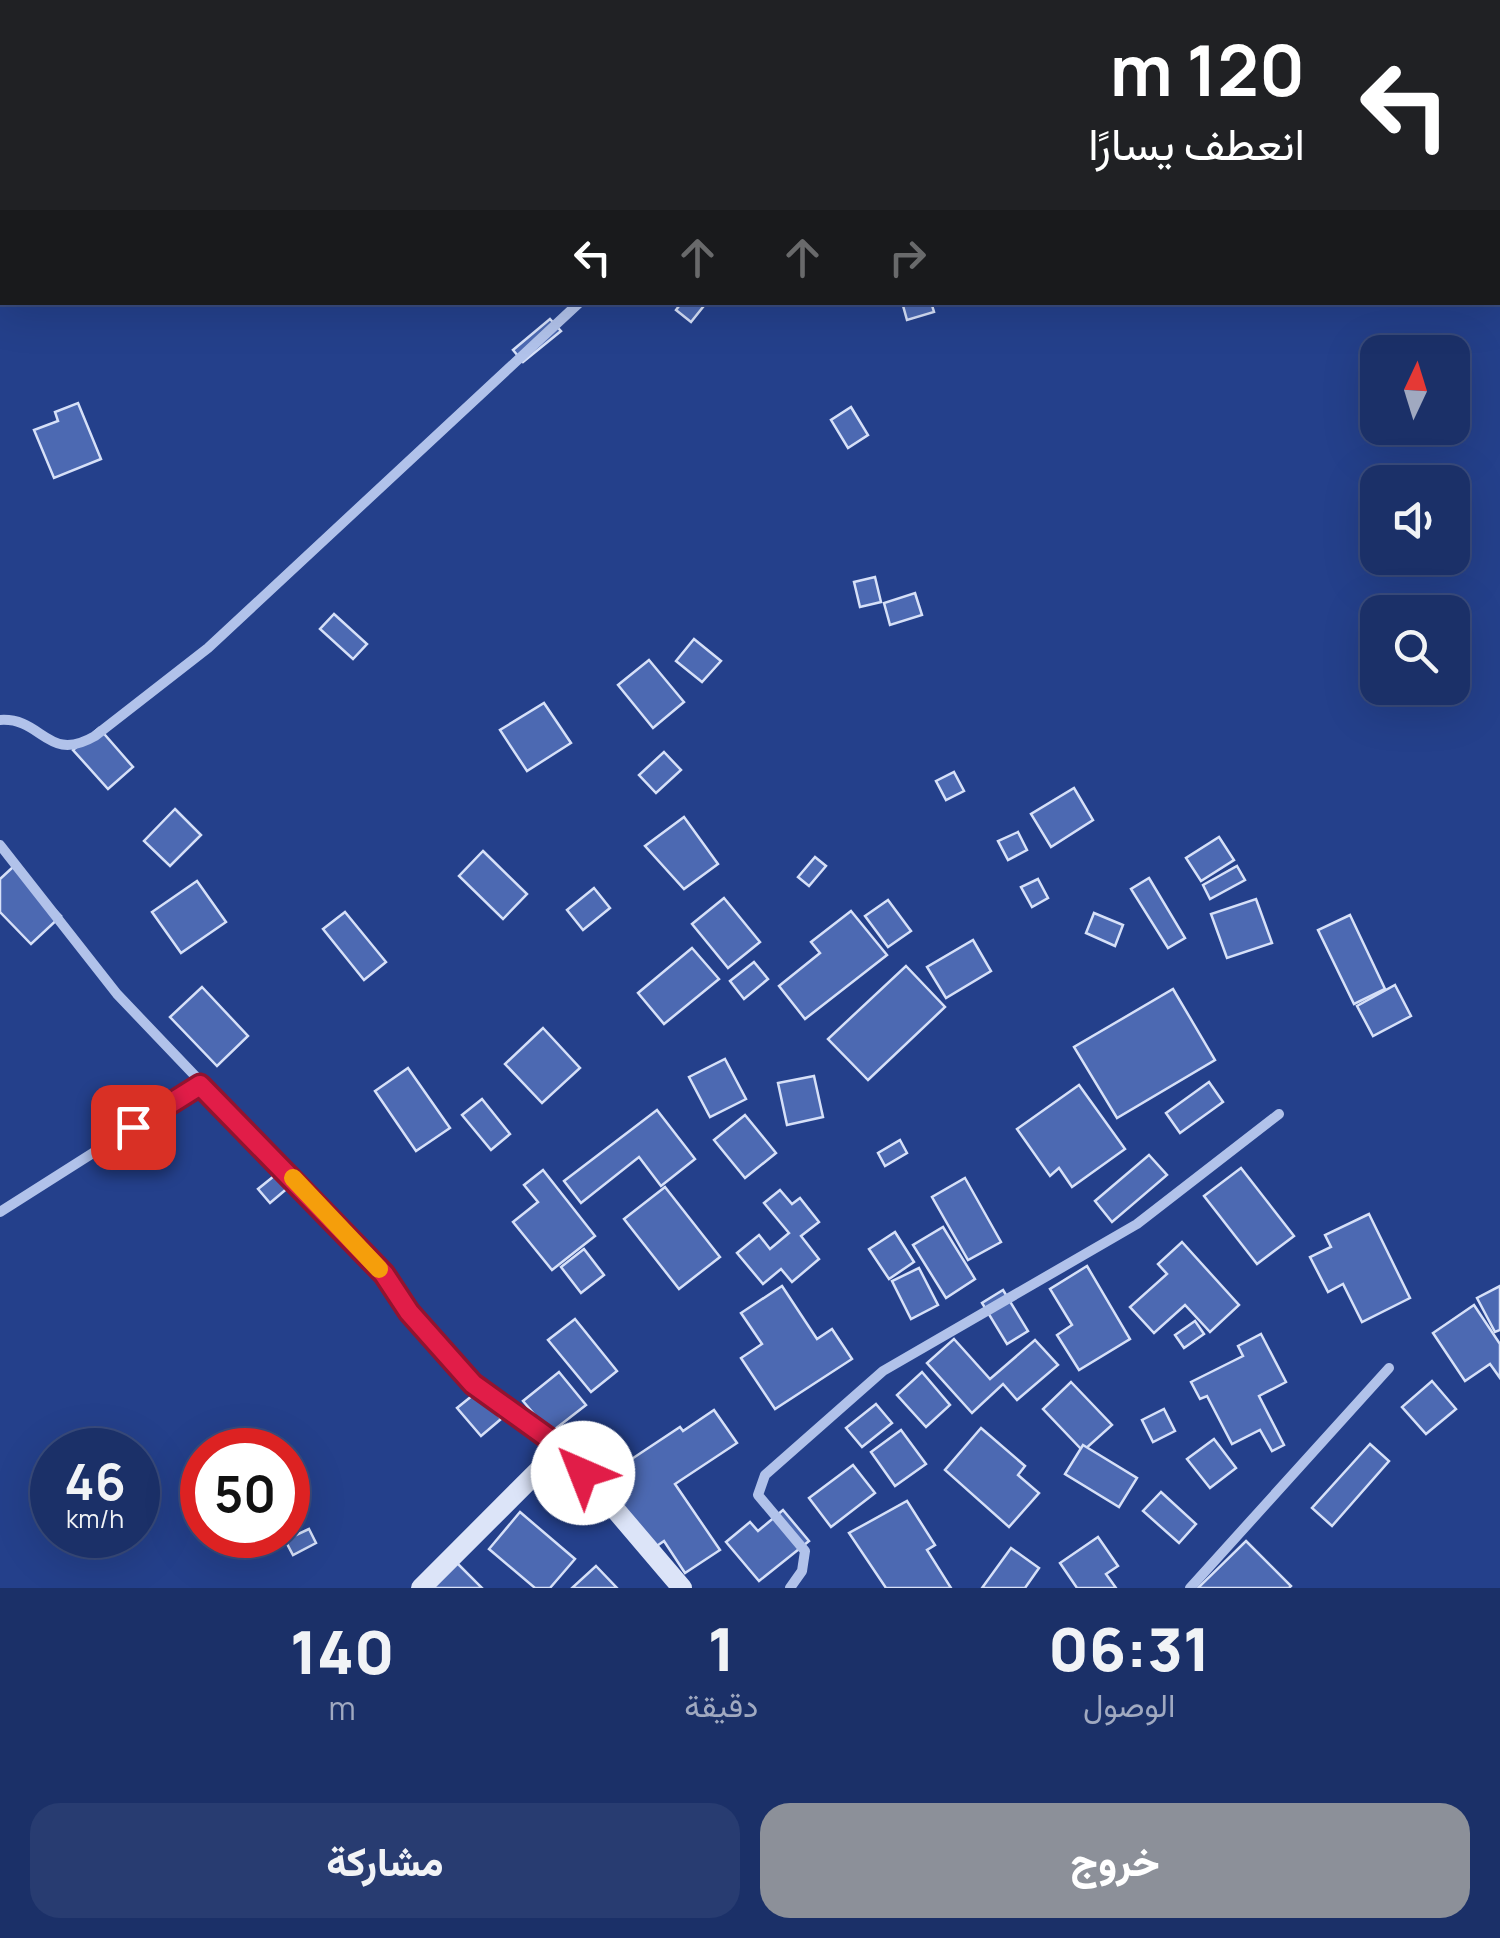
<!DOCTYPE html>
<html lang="ar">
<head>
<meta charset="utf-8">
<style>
  body { margin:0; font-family:Manrope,Vazirmatn,sans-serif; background:#283c71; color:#f1f3f6; direction:rtl; height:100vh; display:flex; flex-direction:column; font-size:38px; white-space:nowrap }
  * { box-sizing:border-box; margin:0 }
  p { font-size:32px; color:#a0a9c0 }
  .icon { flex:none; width:55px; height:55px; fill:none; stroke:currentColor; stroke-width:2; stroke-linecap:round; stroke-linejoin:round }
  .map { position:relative; height:1588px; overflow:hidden; direction:ltr }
  .drawer { display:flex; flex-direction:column; background:#1b3068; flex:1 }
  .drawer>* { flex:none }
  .guide { position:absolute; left:0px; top:0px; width:1500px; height:305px; box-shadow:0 10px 40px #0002,0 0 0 2px #394b7c; direction:rtl; background:#202124; color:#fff; overflow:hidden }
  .needle { width:65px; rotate:4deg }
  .controls { position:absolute; left:1360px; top:335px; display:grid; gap:20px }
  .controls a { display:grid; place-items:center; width:110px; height:110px; border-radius:20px; background:#1b3068; box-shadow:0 10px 40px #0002,0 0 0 2px #394b7c; font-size:50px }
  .speed { position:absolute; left:30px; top:1428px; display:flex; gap:20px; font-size:50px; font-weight:700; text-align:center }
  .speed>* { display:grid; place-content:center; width:130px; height:130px; border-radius:50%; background:#1b3068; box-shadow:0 10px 40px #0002,0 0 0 2px #394b7c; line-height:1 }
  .speed small { font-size:25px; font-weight:400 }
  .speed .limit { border:15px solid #d22; background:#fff; color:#111 }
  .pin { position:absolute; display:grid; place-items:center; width:85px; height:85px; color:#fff; margin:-42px; border-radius:20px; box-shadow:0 5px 15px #0006 }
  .me { position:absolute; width:110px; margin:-55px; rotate:316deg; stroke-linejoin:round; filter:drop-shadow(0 0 8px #0008) }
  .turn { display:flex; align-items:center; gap:35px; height:210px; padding:0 30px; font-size:45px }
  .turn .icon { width:130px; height:130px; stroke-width:2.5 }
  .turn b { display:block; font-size:70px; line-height:85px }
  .lanes { display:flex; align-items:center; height:95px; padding:0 30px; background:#0003; justify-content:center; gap:50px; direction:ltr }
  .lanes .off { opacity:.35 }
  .eta { display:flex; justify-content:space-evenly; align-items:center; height:170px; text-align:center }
  .eta b { font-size:60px; font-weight:800; line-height:70px }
  .button { display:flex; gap:20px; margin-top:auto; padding:20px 30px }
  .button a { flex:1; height:115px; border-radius:30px; background:#8c9099; color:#fff; font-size:40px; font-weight:800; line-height:115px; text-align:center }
  .button a+a { background:#283c71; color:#f1f3f6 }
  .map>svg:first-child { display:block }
  .building { fill:#4c69b2; stroke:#d6e0f8; stroke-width:2.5 }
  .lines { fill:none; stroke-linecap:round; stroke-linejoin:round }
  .street { stroke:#b1c2ea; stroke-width:10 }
  .secondary { stroke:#dce4f8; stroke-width:20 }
  .route-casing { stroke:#92132f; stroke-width:25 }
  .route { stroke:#e11d48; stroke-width:18 }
  .slow { stroke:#f59e0b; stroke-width:18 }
</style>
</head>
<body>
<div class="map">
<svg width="1500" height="1588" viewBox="0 0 1500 1588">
  <rect width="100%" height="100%" fill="#24408b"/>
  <g class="building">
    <path d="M682 302H707L691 322 676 310Z"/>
    <path d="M902 302H931L934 312 907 320Z"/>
    <path d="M550 319 561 331 523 362 513 350Z"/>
    <path d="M78 403 101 459 54 478 34 430 58 421 55 412Z"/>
    <path d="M851 407 868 435 848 448 831 420Z"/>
    <path d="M875 577 881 602 860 607 854 582Z"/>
    <path d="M915 593 922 615 890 625 884 603Z"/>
    <path d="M334 614 367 644 353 659 320 629Z"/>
    <path d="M694 639 721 661 702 682 676 661Z"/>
    <path d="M649 660 684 702 653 728 618 685Z"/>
    <path d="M544 703 571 743 527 771 500 730Z"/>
    <path d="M99 728 133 767 108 789 73 750Z"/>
    <path d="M664 752 681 770 656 793 639 775Z"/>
    <path d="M954 772 964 791 946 800 936 781Z"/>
    <path d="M1074 788 1093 820 1051 847 1031 814Z"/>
    <path d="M175 809 201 835 170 866 144 841Z"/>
    <path d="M684 817 718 864 684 889 645 846Z"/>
    <path d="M1018 832 1027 850 1008 860 998 841Z"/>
    <path d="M1219 837 1234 860 1201 881 1186 858Z"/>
    <path d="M483 851 527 894 503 919 459 876Z"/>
    <path d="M815 857 826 866 809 886 798 877Z"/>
    <path d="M1237 866 1245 880 1210 899 1203 885Z"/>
    <path d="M13 867 61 916 31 944 0 912V879Z"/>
    <path d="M1149 878 1185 938 1168 948 1131 889Z"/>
    <path d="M1038 879 1048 898 1032 907 1021 887Z"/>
    <path d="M197 881 226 922 181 953 152 912Z"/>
    <path d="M594 888 610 908 583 930 567 910Z"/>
    <path d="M724 898 760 942 728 968 692 924Z"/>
    <path d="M1256 899 1272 943 1227 958 1211 914Z"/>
    <path d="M888 900 911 931 888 947 865 916Z"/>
    <path d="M851 911 887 955 805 1019 779 986 820 953 811 942Z"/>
    <path d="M345 912 386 962 364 980 323 929Z"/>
    <path d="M1094 913 1123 925 1115 946 1086 933Z"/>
    <path d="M1350 915 1385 989 1354 1004 1318 930Z"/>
    <path d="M973 940 991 971 946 998 927 967Z"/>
    <path d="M692 948 719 979 664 1024 638 993Z"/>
    <path d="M754 962 768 979 744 999 730 981Z"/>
    <path d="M906 966 945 1007 868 1080 828 1039Z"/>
    <path d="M1395 985 1411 1016 1373 1036 1357 1006Z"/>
    <path d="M202 987 248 1036 217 1066 170 1017Z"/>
    <path d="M1173 989 1215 1060 1117 1118 1074 1047Z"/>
    <path d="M543 1028 580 1068 542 1103 505 1064Z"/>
    <path d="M725 1059 746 1099 710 1117 689 1077Z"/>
    <path d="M408 1068 450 1128 416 1151 375 1091Z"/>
    <path d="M814 1076 823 1117 787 1125 778 1083Z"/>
    <path d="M1209 1082 1223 1102 1180 1133 1166 1113Z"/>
    <path d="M1079 1085 1125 1149 1072 1187 1059 1168 1050 1176 1017 1129Z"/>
    <path d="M482 1099 510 1134 491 1150 462 1115Z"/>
    <path d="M657 1110 695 1159 661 1186 639 1157 581 1203 564 1181Z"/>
    <path d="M745 1115 776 1153 745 1178 714 1140Z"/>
    <path d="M900 1140 907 1153 885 1166 878 1153Z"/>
    <path d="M1149 1155 1167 1175 1112 1222 1095 1201Z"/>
    <path d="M1241 1168 1294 1236 1257 1264 1204 1196Z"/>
    <path d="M543 1170 595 1236 552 1270 513 1222 538 1202 524 1185Z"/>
    <path d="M279 1172 290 1186 270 1203 258 1189Z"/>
    <path d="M965 1178 1001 1242 968 1260 932 1197Z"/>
    <path d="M665 1187 720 1257 679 1289 624 1219Z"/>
    <path d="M780 1190 792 1204 800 1198 819 1222 801 1236 819 1259 792 1282 781 1269 763 1284 737 1253 759 1235 770 1249 789 1233 764 1203Z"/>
    <path d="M1369 1214 1410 1298 1362 1322 1343 1284 1328 1292 1310 1257 1331 1247 1325 1235Z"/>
    <path d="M943 1227 975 1279 946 1298 913 1245Z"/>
    <path d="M895 1232 914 1262 889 1279 869 1249Z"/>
    <path d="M1182 1242 1239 1305 1210 1332 1185 1305 1154 1333 1130 1307 1167 1274 1158 1264Z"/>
    <path d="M584 1249 604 1275 581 1293 561 1267Z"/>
    <path d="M1087 1266 1130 1339 1079 1370 1057 1335 1072 1325 1050 1289Z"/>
    <path d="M919 1268 938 1305 911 1319 892 1281Z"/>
    <path d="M782 1286 817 1339 832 1329 852 1359 775 1409 741 1358 762 1344 741 1313Z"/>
    <path d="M1500 1286V1330L1495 1332 1477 1298Z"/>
    <path d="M1003 1290 1028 1331 1007 1344 982 1303Z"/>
    <path d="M1474 1305 1500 1344V1378L1490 1364 1465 1381 1433 1333Z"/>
    <path d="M575 1319 617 1371 591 1392 548 1340Z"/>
    <path d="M1195 1321 1204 1334 1184 1348 1175 1335Z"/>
    <path d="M1261 1334 1286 1382 1259 1396 1284 1445 1272 1451 1260 1430 1232 1444 1207 1396 1200 1399 1191 1382 1243 1356 1238 1346Z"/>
    <path d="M954 1339 990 1379 1035 1340 1058 1365 1017 1400 1003 1384 972 1413 927 1363Z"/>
    <path d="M559 1372 586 1405 550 1433 523 1401Z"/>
    <path d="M922 1372 950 1405 926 1427 897 1395Z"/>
    <path d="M1432 1381 1456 1409 1426 1434 1402 1407Z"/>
    <path d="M1071 1382 1112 1425 1083 1451 1043 1409Z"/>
    <path d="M478 1391 501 1419 481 1436 457 1408Z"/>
    <path d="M876 1404 892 1423 862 1447 846 1428Z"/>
    <path d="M1164 1409 1175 1431 1153 1442 1142 1420Z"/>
    <path d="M714 1410 737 1443 675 1484 720 1550 685 1573 664 1541 651 1550 603 1478 680 1427 683 1431Z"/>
    <path d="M981 1428 1025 1466 1018 1475 1039 1493 1009 1527 945 1470Z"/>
    <path d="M901 1430 926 1464 895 1486 871 1452Z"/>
    <path d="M1214 1439 1236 1468 1210 1488 1187 1459Z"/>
    <path d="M1370 1444 1389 1461 1332 1526 1312 1508Z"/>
    <path d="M1083 1445 1137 1478 1119 1507 1065 1474Z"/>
    <path d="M853 1465 875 1493 831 1527 809 1498Z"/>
    <path d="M1161 1492 1196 1524 1179 1543 1143 1511Z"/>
    <path d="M907 1501 935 1545 927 1550 951 1588H886L849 1533Z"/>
    <path d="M783 1510 809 1541 759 1581 726 1542 750 1522 758 1531Z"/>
    <path d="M520 1512 575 1559 550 1588H535L489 1549Z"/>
    <path d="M309 1529 316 1543 293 1555 285 1540Z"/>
    <path d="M1098 1537 1118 1566 1106 1574 1116 1588H1077L1060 1563Z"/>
    <path d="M1246 1541 1291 1586 1289 1588H1198Z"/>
    <path d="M1011 1548 1039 1568 1025 1588H982Z"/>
    <path d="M446 1552 482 1588H420Z"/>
    <path d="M596 1566 617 1588H572Z"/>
  </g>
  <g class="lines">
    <g class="street">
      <path d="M780 2 781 0"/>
      <path d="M0 720C43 717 47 764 95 736L208 648 580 302"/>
      <path d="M0 845 117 994 384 1274 409 1311 473 1384 561 1447"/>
      <path d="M0 1212 200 1085"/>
      <path d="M790 1588 802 1571 805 1551 758 1495 765 1475 883 1371 1137 1224 1279 1114"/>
      <path d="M1190 1588 1389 1368"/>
    </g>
    <path class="secondary" d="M421 1588 562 1447 682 1588"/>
  </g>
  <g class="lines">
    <g class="route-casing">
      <path id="route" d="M133 1127 200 1085 384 1274 409 1312 473 1384 562 1448 583 1473"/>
    </g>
    <use href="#route" class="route"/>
    <path class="slow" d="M293 1178 379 1269"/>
  </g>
</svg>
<div class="controls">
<a><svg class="needle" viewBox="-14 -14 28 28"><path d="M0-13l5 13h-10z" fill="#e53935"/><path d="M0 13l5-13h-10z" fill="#a0a9c0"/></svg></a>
<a><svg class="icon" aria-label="sound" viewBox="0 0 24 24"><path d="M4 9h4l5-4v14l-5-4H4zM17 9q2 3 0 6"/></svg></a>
<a><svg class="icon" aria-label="search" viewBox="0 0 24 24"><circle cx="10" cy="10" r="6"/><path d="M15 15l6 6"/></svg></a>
</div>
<div class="speed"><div>46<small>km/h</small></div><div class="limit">50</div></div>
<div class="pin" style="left:133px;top:1127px;background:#d93025"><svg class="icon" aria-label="arrive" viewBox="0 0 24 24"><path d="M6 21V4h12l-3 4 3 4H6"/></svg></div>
<svg class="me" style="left:583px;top:1473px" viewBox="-20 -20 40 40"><circle r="19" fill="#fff"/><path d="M0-13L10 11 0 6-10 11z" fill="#e11d48"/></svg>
<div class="guide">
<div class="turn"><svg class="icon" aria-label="left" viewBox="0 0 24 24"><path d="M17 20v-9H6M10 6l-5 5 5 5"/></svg><div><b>120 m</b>انعطف يسارًا</div></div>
<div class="lanes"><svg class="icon" aria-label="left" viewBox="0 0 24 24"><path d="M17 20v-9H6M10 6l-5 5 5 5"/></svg><svg class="icon off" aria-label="ahead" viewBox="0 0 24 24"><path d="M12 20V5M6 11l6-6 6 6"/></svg><svg class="icon off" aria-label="ahead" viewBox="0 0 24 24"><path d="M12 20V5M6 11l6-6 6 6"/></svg><svg class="icon off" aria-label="right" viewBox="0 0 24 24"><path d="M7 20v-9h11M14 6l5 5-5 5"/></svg></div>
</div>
</div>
<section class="drawer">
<div class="eta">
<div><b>06:31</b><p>الوصول</p></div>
<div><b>1</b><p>دقيقة</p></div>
<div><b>140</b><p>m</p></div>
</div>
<div class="button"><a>خروج</a><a>مشاركة</a></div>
</section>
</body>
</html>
